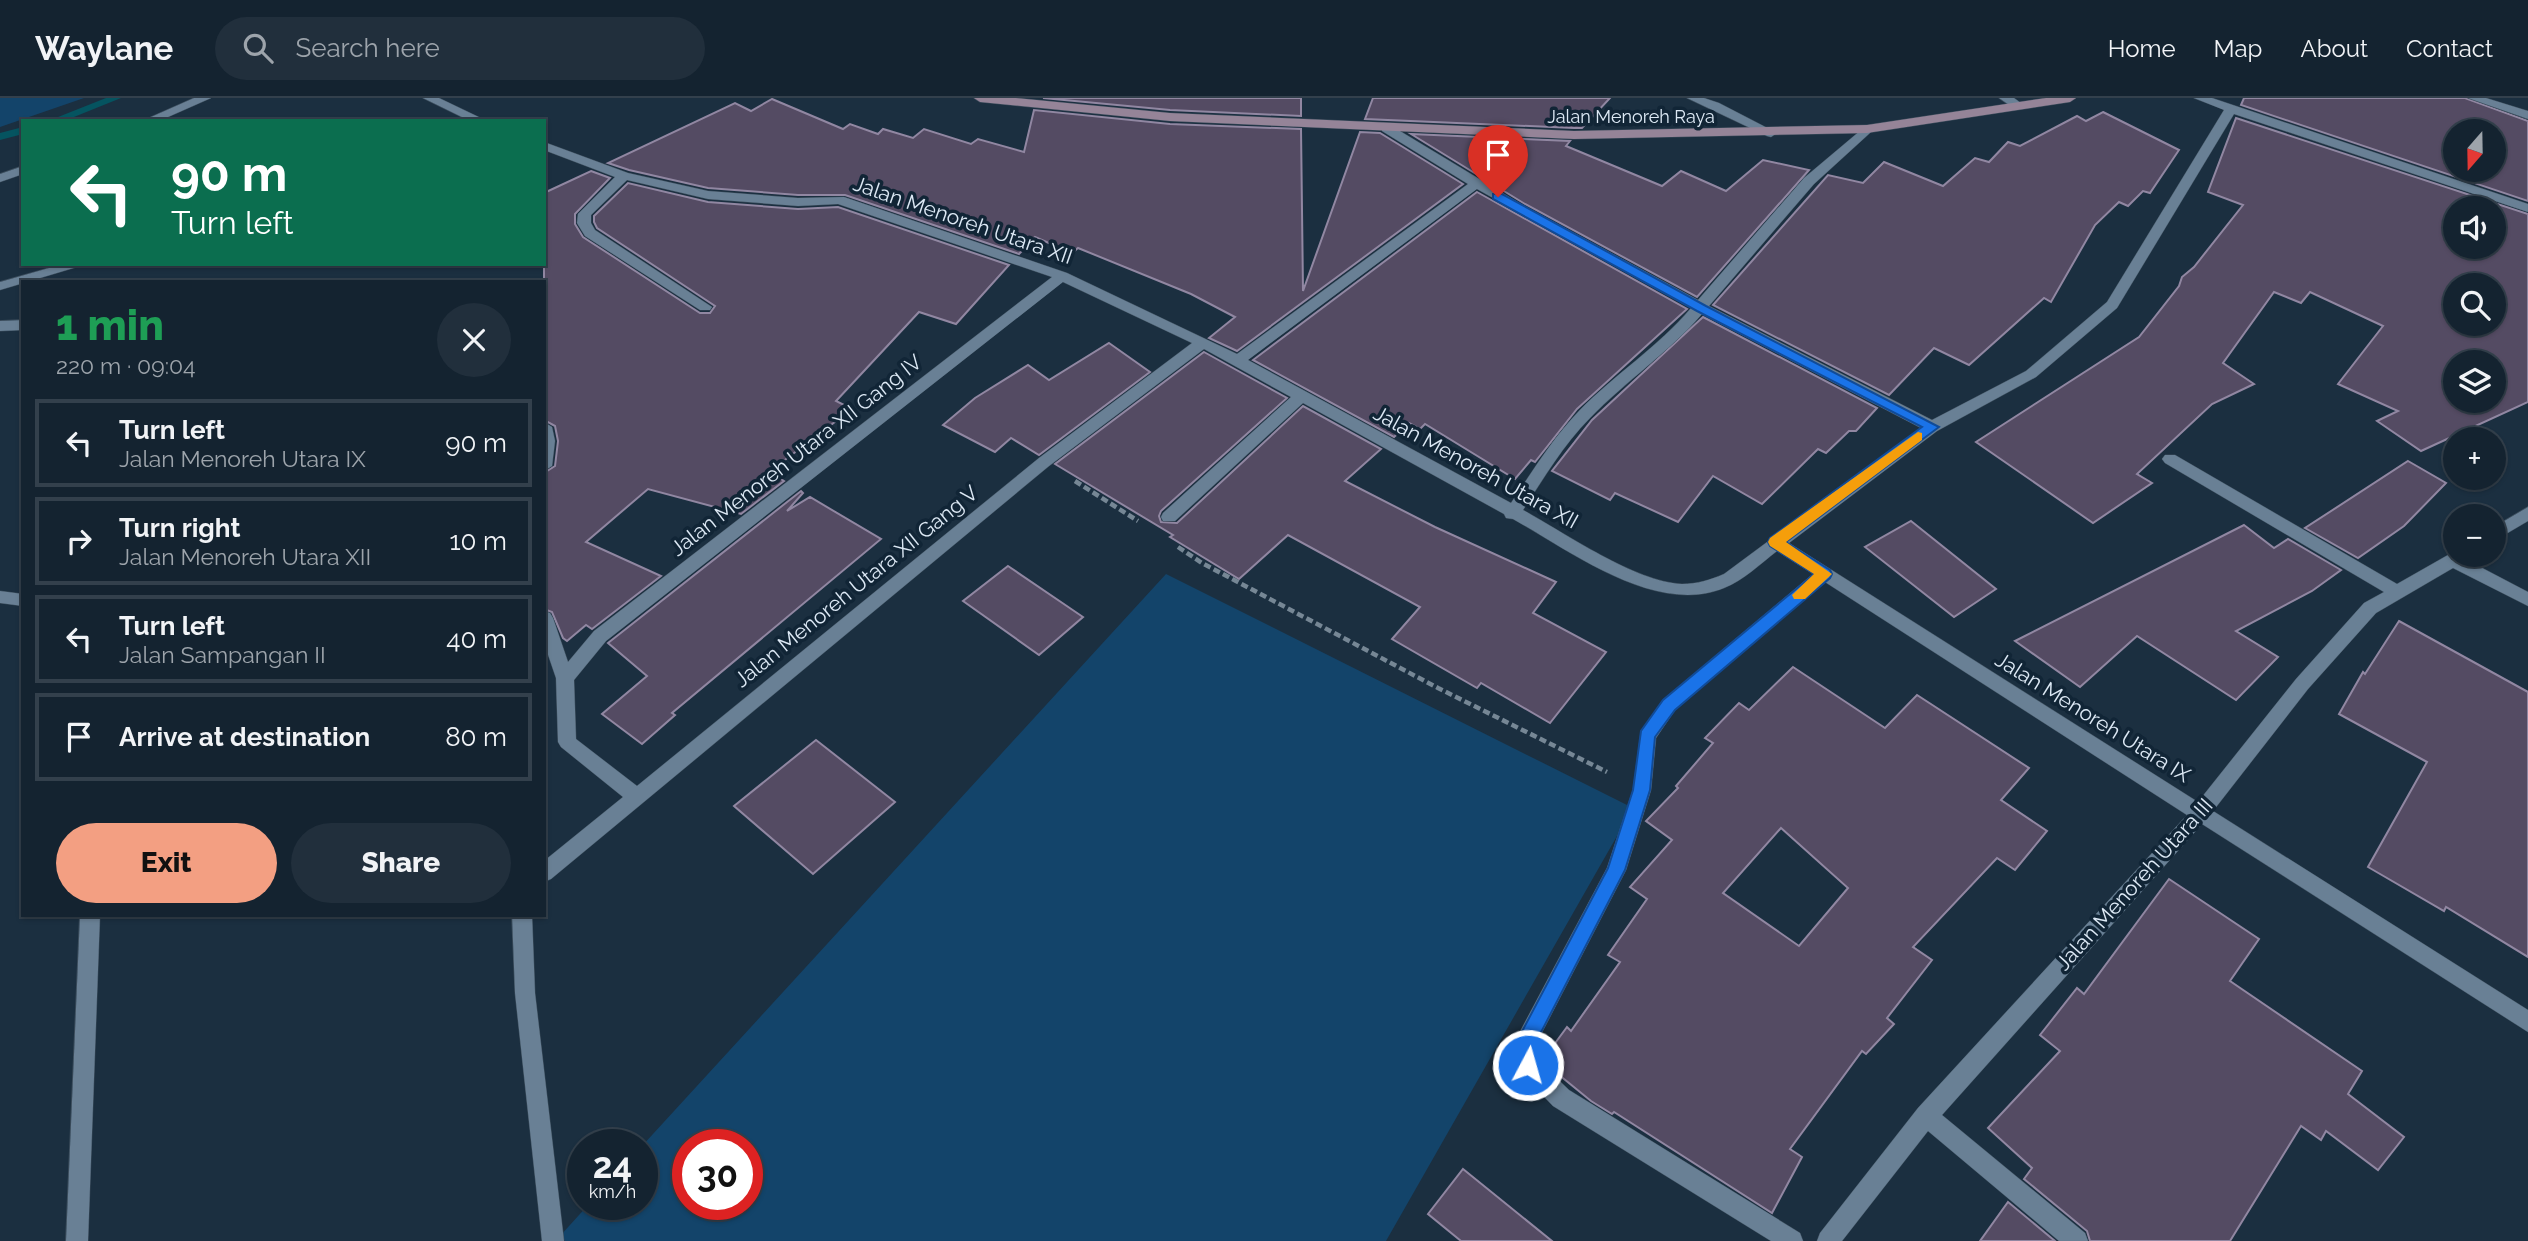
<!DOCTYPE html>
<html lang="en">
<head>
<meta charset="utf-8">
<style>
  body { margin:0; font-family:Raleway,sans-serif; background:#212f3c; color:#f1f3f6; height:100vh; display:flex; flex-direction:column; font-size:26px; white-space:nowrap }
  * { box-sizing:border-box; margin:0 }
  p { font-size:23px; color:#9da4ab }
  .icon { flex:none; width:38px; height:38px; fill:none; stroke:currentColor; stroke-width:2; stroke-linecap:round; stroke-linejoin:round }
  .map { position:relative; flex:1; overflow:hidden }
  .details { position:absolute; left:21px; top:182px; width:525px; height:637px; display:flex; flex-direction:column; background:#142330; border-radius:0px; box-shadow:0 2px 5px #0004,0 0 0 2px #33404c }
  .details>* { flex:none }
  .guide { position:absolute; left:21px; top:21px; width:525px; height:147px; border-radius:0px; box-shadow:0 2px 5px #0004,0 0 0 2px #33404c; background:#0b6e4f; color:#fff; overflow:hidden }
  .needle { width:46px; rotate:200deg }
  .fabs { position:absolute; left:2443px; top:21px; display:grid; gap:14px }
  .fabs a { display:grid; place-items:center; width:63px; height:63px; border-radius:50%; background:#142330; box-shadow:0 2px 5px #0004,0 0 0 2px #33404c; font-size:35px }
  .speed { position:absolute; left:567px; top:1031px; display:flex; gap:14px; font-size:35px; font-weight:700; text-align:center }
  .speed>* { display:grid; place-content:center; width:91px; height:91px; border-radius:50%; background:#142330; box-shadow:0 2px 5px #0004,0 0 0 2px #33404c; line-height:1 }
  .speed small { font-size:18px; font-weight:400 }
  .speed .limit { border:10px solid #d22; background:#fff; color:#111 }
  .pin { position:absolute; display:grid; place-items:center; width:60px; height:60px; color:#fff; margin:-72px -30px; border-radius:50% 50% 50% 0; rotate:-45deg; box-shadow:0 0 7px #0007 }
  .pin .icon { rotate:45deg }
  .me { position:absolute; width:77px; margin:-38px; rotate:6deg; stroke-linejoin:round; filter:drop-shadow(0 0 5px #0008) }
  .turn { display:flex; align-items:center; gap:24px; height:147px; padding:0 35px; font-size:32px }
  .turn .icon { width:91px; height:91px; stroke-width:2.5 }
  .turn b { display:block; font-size:49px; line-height:60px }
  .round { display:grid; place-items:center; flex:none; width:74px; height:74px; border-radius:37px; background:#212f3c }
  .headline { display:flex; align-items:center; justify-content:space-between; height:119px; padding:0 35px }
  h1 { font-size:42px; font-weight:800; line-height:52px; color:#1e9e55 }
  .button { display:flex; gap:14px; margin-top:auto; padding:14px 35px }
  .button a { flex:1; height:80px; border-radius:42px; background:#f39f82; color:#111; font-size:28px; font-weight:800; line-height:80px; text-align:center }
  .button a+a { background:#212f3c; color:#f1f3f6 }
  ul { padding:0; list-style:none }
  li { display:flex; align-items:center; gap:21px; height:88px; margin:0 14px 10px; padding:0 21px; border:4px solid #33404c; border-radius:0px }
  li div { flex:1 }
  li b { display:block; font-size:26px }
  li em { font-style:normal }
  header { display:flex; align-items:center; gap:42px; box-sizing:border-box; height:98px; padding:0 35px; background:#142330; border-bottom:2px solid #33404c }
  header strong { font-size:33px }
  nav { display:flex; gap:38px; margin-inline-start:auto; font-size:24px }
  .search { width:490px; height:63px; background:#212f3c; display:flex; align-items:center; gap:18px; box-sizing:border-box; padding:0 24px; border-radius:38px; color:#9da4ab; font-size:26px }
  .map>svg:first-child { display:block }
  .green { fill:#13446a; fill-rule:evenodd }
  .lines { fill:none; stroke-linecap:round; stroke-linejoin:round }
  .stream { fill:#055460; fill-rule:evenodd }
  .building { fill:#544b63; stroke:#9187a2; stroke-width:2; fill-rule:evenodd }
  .service-casing { stroke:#3c4d5c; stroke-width:1 }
  .minor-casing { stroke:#3c4d5c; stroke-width:1 }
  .secondary-casing { stroke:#3c4d5c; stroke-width:1 }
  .path { stroke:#768795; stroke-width:4.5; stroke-dasharray:7 3.5; stroke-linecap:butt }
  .service { fill:#698095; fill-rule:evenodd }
  .minor { fill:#698095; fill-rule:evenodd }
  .secondary { fill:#958498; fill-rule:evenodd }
  .route { fill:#1a73e8; stroke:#114b97; stroke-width:2 }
  .slow { fill:#f59e0b }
  .labels { text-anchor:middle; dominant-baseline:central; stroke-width:7; stroke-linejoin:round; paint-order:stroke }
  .far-street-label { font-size:18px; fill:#dde9f5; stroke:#112536 }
  .street-label { font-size:21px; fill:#dde9f5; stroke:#112536 }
</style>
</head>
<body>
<header>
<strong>Waylane</strong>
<div class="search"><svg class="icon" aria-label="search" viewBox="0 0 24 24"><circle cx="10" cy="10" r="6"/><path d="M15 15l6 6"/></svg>Search here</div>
<nav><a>Home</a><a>Map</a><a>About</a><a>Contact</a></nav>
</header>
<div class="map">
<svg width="2528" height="1143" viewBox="0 0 2528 1143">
  <rect width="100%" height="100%" fill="#1b2f40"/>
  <g class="green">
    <path d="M0 0H84L0 29Z"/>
    <path d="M1166 476 1633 710 1386 1143H565L560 1138 589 1106H642V1048ZM688 1046H747V1106H688Z"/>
  </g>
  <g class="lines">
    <g class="stream">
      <path d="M106 0H121L64 23H48Z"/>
      <path d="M23 29V36L0 42V35Z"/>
    </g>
  </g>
  <g class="building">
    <path d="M1043 0H1301V18L1170 12Z"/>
    <path d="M1373 0H1610L1582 30H1574L1365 21Z"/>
    <path d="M2244 0H2465L2528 23V103L2241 7ZM2455 33H2494V72H2455Z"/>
    <path d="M772 1 843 31 850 26 878 36 883 31 913 40 924 31 971 46 978 41 1024 54 1034 12 1170 26 1301 31 1303 193 1360 34 1380 35 1463 86 1237 253 1209 240 1235 219 1191 196 1078 150 1072 155 1035 139 1019 156 845 97H798L708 90 629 72 608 65 735 5 751 13Z"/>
    <path d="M2103 14 2179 52 2150 95 2143 93 2128 108 2119 104 2095 127 2051 204 2044 200 1969 267 1934 250 1889 297 1713 207 1828 77 1863 85 1884 64 1943 88 1975 60 1989 64 2008 44 2020 48 2077 18 2086 23Z"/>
    <path d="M2236 20 2528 116V304L2421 353 2377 323 2398 313 2338 286 2383 228 2310 194 2301 205 2274 194 2223 265 2254 286 2212 306 2137 376 2152 385 2093 425 1976 344 2139 239 2179 188 2182 179 2194 169 2243 107 2208 94ZM2455 110H2494V149H2455ZM2455 187H2494V226H2455ZM2455 264H2494V303H2455Z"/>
    <path d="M1411 36 1570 43 1566 48 1662 88 1681 73 1726 93 1763 62 1809 72 1697 199 1525 106Z"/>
    <path d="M591 73 610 80 575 116V126L583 139 700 215H710L715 208 597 130 594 124V118L628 85 708 104 798 111 838 109 1009 167 956 226 919 214 836 303 852 311 777 368 780 370 773 376 784 383 741 416 648 391 586 444 661 478 592 531 586 527 567 543 563 540 552 514 544 511V375L555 368 558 343 555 328 544 322V95Z"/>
    <path d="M1477 94 1687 211 1577 311 1535 364 1531 362 1515 381 1425 326 1420 331 1409 325 1394 339 1253 262Z"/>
    <path d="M1703 219 1877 310 1856 333H1849L1826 355 1818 351 1762 406 1713 378 1678 424 1615 395 1610 402 1552 373 1592 322Z"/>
    <path d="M1109 245 1150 274 1039 357 1011 340 995 354 943 327 975 300 1028 267 1049 282Z"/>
    <path d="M1204 254 1287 300 1161 413 1159 418 1161 424 1177 425 1303 308 1381 351 1345 383 1435 429 1556 484 1533 515 1606 554 1550 625 1481 585 1477 590 1392 541 1420 509 1288 437 1239 481 1170 439 1173 437 1055 366Z"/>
    <path d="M2408 363 2446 385 2404 428 2358 460 2305 430Z"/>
    <path d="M801 393 803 395 787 413 810 399 881 441 672 615 675 617 642 646 602 616 647 578 608 545Z"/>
    <path d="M1911 423 1996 491 1954 519 1865 449Z"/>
    <path d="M2244 427 2274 450 2288 441 2341 472 2312 493 2236 533 2278 559 2236 602 2137 538 2080 589 2015 543Z"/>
    <path d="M1008 468 1083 519 1039 557 963 503Z"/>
    <path d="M2399 523 2528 594V859L2446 809 2444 813 2368 769 2427 664 2339 616 2363 574 2365 576Z"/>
    <path d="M1793 569 1885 630 1917 597 2029 670 2001 702 2047 733 2015 772 1997 760 1913 849 1932 862 1887 920 1894 926 1866 956 1862 953 1790 1051 1802 1059 1772 1115 1614 1014 1612 1016 1591 1003 1542 963 1567 929 1571 933 1620 864 1608 857 1647 801 1630 789 1672 742 1646 723 1678 690 1676 688 1713 645 1705 640 1739 605 1749 612ZM1781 730 1848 790 1799 848 1723 795Z"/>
    <path d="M816 642 895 704 813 776 734 708Z"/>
    <path d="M2169 781 2259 841 2230 883 2362 973 2348 996 2404 1039 2378 1072 2326 1033 2321 1042 2301 1028 2230 1143H2090L2087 1133 2024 1081 2032 1070 1988 1030 2060 953 2040 937 2077 890 2084 896Z"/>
    <path d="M1463 1071 1552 1143H1461L1428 1116Z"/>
    <path d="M2008 1104 2055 1143H1980Z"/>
  </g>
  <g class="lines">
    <g class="service-casing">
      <g id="service">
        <path d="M0 493 23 496V508L0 505Z"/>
        <path d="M80 817H100L88 1143H66Z"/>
      </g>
    </g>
    <g class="minor-casing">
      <g id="minor">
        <path d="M194 0H211L159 23H142Z"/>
        <path d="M423 0H439L487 23H470Z"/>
        <path d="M1687 0H1704L1719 5 1777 35 1771 39 1767 38Z"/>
        <path d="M1999 0H2014L2025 8 2015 11Z"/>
        <path d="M2194 0H2212L2528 106V114L2234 16 2117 210 2036 279 1937 333 1789 445 2198 704 2296 581 2364 505 2384 494 2165 365 2162 361 2165 357H2175L2397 486 2455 453V457H2470L2467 462 2528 494V508L2453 470 2376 515 2308 591 2213 713 2528 912V934L2202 726 1942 1017 2085 1135 2088 1143H2059L1928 1033 1842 1143H1817L1820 1135 1918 1010 2187 717 1825 484 1675 612 1656 640 1651 692 1626 772 1537 944 1538 962 1569 992 1800 1135 1803 1143H1771L1553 1008 1520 974 1515 943 1607 770 1633 692 1641 633 1663 602 1813 476 1777 453C1760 466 1744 482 1724 490 1656 518 1572 454 1513 421L1506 420 1504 416 1303 305 1175 423H1163L1161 419 1163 415 1291 299 1204 251 1049 368 551 781 544 784V763L623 699 561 649 558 644 556 580 544 545V513L550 515 553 520 568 564 594 533 1052 179 838 106 798 108 708 101 627 82 591 117V125L595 132 712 209 710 212H700L585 138 577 125 578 116 615 79 544 52V44L628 75 708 93 798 100 844 99 1067 175 1237 256 1468 86 1382 33V27H1390L1524 108 1698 202 1804 80 1867 27 1873 31 1871 34 1814 86 1709 208 1932 322 2026 273 2107 204 2224 12ZM1477 91 1691 210C1658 249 1614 277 1579 313 1552 341 1532 374 1511 405L1248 262ZM1063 184 1192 245 1039 360 637 688 576 641 574 582 606 543ZM1702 216 1921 330 1724 476C1710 482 1697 486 1682 486 1635 484 1565 435 1523 412 1544 380 1563 347 1590 320 1626 283 1668 255 1702 216Z"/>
        <path d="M2468 0H2486L2528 13V21Z"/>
        <path d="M23 68V76L0 84V76Z"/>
        <path d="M63 166H87L0 192V184Z"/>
        <path d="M23 222V232L0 233V223Z"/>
        <path d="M544 324 552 329 555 343 552 368 544 373Z"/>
        <path d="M2528 409V423L2494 443V429Z"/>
        <path d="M512 817H532L535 895 564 1143H542L515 895Z"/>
      </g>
    </g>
    <g class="secondary-casing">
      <path id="secondary" d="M974 0H1016L1170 15 1574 33 1867 27 2046 0H2076L2070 4 1867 35 1574 41 1170 23 980 4Z"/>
    </g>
    <g class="path">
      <path d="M1075 383 1138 423"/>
      <path d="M1178 449 1202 465 1438 590 1607 674"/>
    </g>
    <use href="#service" class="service"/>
    <use href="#minor" class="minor"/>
    <use href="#secondary" class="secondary"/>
  </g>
  <path class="route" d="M1493 96H1502L1706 208 1939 329 1786 444 1830 472 1832 476 1830 480 1675 612 1655 639 1650 692 1625 772 1536 944 1537 967 1535 974 1528 976 1521 974 1517 943 1608 770 1633 692 1641 633 1663 602 1814 476 1770 448 1768 444 1770 440 1922 329 1697 213 1493 101Z"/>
  <path class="slow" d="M1918 334 1922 335V342L1786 444 1832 476 1805 501H1794L1792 497 1814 476 1770 448 1768 444 1770 440Z"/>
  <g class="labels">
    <g class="far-street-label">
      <text x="1631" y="18">Jalan Menoreh Raya</text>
    </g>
    <g class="street-label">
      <text transform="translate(963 122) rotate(19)">Jalan Menoreh Utara XII</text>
      <text transform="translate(796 357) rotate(-38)">Jalan Menoreh Utara XII Gang IV</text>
      <text transform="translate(1476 369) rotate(29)">Jalan Menoreh Utara XII</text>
      <text transform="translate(856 488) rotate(-39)">Jalan Menoreh Utara XII Gang V</text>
      <text transform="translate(2093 619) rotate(32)">Jalan Menoreh Utara IX</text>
      <text transform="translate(2134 786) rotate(-48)">Jalan Menoreh Utara III</text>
    </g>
  </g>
</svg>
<div class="fabs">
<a><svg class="needle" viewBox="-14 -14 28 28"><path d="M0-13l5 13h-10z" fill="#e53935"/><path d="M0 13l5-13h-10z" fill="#9da4ab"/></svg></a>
<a><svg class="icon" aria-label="sound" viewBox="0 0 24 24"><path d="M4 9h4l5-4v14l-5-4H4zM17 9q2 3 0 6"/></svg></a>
<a><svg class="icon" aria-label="search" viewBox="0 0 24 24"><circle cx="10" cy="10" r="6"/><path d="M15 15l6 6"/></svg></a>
<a><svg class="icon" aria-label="layers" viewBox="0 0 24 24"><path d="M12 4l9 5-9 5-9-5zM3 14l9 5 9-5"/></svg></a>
<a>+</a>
<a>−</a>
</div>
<div class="speed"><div>24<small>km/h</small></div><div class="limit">30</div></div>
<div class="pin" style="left:1498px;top:99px;background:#d93025"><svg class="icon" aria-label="arrive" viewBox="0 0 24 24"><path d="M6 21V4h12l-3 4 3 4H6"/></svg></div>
<svg class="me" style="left:1528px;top:967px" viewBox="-20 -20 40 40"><circle r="17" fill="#1a73e8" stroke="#fff" stroke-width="3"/><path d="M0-11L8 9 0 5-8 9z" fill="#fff"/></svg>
<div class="guide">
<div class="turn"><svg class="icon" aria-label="left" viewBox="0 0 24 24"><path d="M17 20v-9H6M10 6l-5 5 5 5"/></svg><div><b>90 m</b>Turn left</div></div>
</div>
<section class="details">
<div class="headline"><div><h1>1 min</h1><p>220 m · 09:04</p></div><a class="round"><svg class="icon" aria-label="close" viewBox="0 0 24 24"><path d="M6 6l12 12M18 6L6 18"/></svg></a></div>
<ul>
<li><svg class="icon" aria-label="left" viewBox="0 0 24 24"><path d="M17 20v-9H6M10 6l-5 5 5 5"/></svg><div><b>Turn left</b><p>Jalan Menoreh Utara IX</p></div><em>90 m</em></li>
<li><svg class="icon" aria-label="right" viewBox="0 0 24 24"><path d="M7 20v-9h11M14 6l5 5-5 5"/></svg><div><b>Turn right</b><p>Jalan Menoreh Utara XII</p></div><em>10 m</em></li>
<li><svg class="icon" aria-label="left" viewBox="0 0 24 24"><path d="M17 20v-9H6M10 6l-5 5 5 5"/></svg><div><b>Turn left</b><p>Jalan Sampangan II</p></div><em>40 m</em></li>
<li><svg class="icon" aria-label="arrive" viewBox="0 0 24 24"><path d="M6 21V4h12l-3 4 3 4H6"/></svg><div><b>Arrive at destination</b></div><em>80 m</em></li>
</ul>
<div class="button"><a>Exit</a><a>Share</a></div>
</section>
</div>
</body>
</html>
